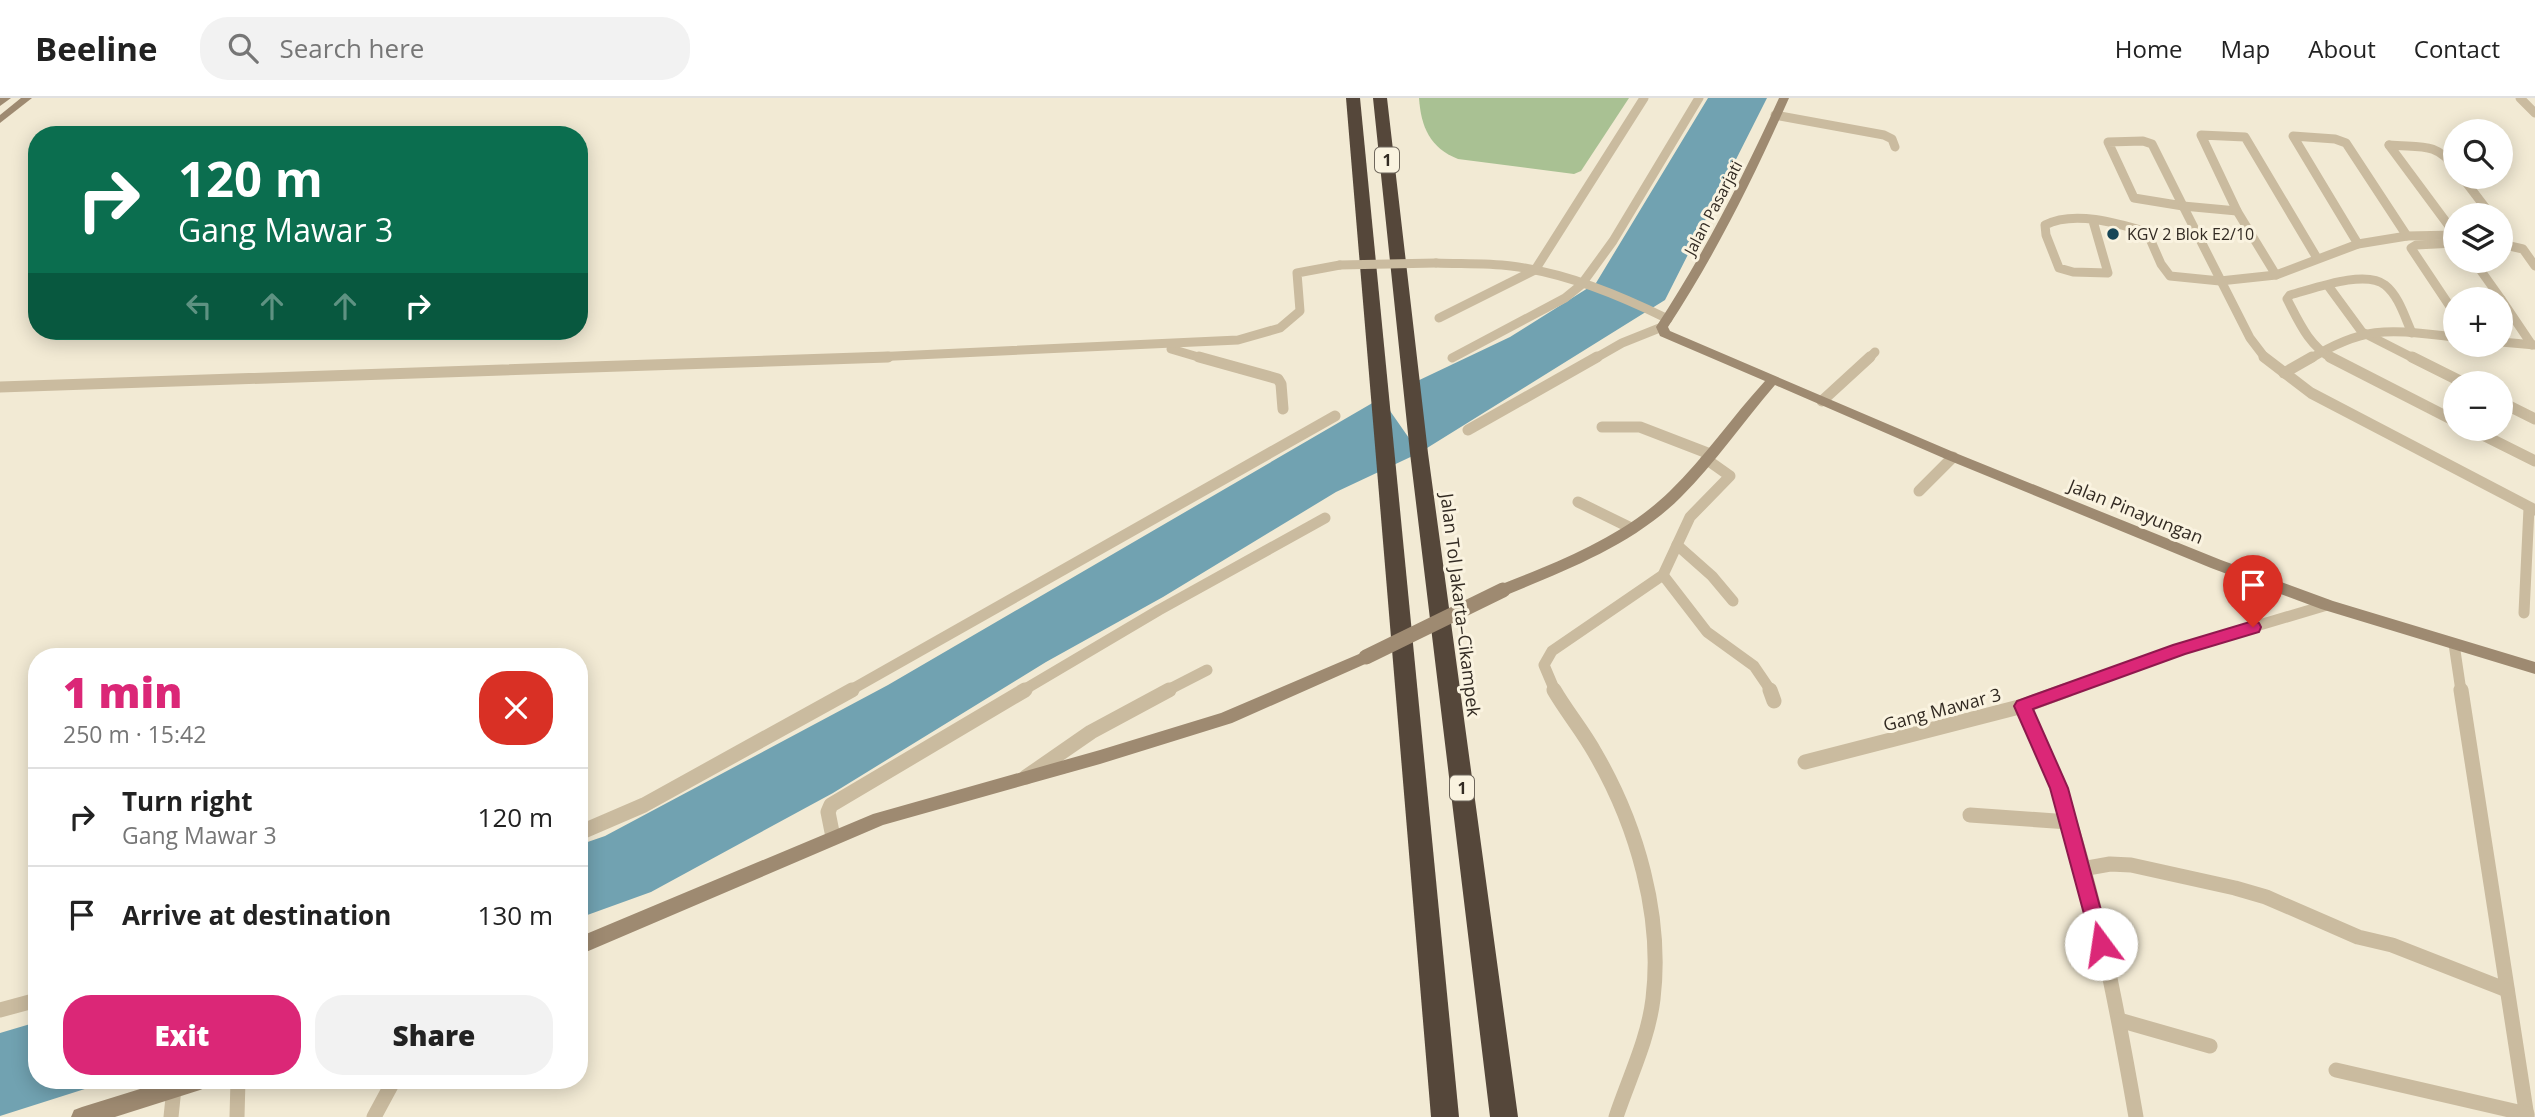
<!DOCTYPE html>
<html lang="en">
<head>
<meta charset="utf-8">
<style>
  body { margin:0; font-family:"Open Sans",sans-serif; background:#f2f2f2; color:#222; height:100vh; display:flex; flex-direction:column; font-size:26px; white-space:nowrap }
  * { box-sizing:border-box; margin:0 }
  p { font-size:23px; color:#767676 }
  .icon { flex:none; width:38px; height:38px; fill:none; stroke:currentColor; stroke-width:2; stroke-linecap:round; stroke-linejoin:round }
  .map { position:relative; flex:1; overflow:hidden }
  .drawer { position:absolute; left:28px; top:550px; width:560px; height:441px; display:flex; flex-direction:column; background:#fff; border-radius:28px; box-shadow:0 4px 18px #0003 }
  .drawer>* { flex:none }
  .guide { position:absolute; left:28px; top:28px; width:560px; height:214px; border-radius:28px; box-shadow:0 4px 18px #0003; background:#0b6e4f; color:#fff; overflow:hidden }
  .controls { position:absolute; left:2443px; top:21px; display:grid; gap:14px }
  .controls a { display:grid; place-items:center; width:70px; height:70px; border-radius:50%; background:#fff; box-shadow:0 4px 18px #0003; font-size:35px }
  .pin { position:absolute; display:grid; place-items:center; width:60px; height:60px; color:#fff; margin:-72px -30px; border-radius:50% 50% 50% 0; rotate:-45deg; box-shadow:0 0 7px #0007 }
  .pin .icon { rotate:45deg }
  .me { position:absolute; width:77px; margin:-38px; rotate:346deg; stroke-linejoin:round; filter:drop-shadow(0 0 5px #0008) }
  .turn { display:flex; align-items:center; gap:24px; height:147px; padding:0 35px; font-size:32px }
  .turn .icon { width:91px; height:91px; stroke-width:2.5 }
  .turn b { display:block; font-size:49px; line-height:60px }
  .lanes { display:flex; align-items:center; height:66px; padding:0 35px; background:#0003; justify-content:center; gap:35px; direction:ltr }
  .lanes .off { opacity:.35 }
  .round { display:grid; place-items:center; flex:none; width:74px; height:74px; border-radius:28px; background:#f2f2f2 }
  .overview { display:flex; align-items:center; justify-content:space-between; height:119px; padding:0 35px }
  h1 { font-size:42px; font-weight:800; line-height:52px; color:#db2777 }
  .action { display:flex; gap:14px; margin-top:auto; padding:14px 35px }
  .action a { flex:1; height:80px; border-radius:28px; background:#db2777; color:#fff; font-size:28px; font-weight:800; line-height:80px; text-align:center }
  .action a+a { background:#f2f2f2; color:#222 }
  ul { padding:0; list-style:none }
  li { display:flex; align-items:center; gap:21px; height:98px; padding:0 35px; border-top:2px solid #e0e0e0 }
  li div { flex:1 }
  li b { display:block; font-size:26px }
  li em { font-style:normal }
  header { display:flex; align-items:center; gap:42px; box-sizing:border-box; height:98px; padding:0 35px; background:#fff; border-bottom:2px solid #e0e0e0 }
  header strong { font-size:33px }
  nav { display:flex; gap:38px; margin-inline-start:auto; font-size:24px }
  .search { width:490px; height:63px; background:#f2f2f2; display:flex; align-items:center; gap:18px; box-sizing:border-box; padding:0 24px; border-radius:28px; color:#767676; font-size:26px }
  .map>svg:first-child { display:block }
  .green { fill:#a9c193 }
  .water { fill:#71a2b1 }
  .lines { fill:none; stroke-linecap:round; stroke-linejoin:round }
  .street-far2 { stroke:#cabb9f; stroke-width:9 }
  .street-far1 { stroke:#cabb9f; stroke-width:11 }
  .street { stroke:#cabb9f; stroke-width:15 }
  .secondary { fill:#9e8a71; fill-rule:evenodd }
  .highway { fill:#55473a; fill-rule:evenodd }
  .street-bridge { stroke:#cabb9f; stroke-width:9 }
  .secondary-bridge { stroke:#9e8a71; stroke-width:15 }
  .route { fill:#db2777; stroke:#8e194d; stroke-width:2 }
  .poi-dot { fill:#174657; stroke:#faf3e0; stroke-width:2.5 }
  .labels { text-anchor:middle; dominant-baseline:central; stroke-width:6; stroke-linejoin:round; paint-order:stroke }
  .shield { fill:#faf3e0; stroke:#6f675c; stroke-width:2 }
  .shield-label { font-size:16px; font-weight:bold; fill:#332b23 }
  .far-street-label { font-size:16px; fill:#332b23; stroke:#faf3e0 }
  .far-poi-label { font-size:16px; fill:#332b23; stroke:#faf3e0; text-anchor:start }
  .street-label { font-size:18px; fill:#332b23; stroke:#faf3e0 }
</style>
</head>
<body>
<header>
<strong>Beeline</strong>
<div class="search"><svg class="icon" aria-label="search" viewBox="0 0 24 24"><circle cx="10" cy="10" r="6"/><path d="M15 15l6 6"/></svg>Search here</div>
<nav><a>Home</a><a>Map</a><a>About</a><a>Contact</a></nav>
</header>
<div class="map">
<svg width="2535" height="1019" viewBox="0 0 2535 1019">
  <rect width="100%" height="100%" fill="#f2ead4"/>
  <path class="green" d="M1419 0H1629L1581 73 1574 76 1458 61C1430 50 1421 29 1419 0Z"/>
  <g class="water">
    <path d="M1708 0H1767L1665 202 1419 355 1336 394 1163 499 1046 564 833 695 651 794 579 820V747L605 738 888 587 1381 300 1418 353 1411 286 1510 239 1596 185Z"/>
    <path d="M37 924V982H113L0 1018V935Z"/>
  </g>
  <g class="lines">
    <g class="street-far2">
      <path d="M2520 0 2535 15"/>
      <path d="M1775 17 1884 37 1892 41 1895 49"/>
      <path d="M2143 43 2152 46 2183 108 2134 100 2108 44Z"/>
      <path d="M2389 47 2455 136"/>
      <path d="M2389 47C2419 50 2436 43 2455 70"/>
      <path d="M2462 79 2491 117"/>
      <path d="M2183 108 2237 113"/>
      <path d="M2183 108 2250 240 2266 261"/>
      <path d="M2093 123 2108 175 2073 174 2059 170 2046 137 2045 127C2074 112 2117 125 2147 134L2161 166 2170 178 2220 183 2276 177 2358 146 2407 138 2455 137"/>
      <path d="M2501 130V135"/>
      <path d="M2455 145 2416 147 2411 150 2455 216"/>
      <path d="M2358 146 2293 38 2335 41 2346 45 2407 138"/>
      <path d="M2501 146 2523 151 2535 168"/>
      <path d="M2474 163 2501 201"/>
      <path d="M1436 165C1461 166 1486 165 1511 168 1566 175 1619 197 1668 221"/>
      <path d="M2276 177 2237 113 2201 37 2245 39 2317 160"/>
      <path d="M2329 189 2362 234 2415 261"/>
      <path d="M2501 201 2532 247"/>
      <path d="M1439 220 1535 172 1644 0"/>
      <path d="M2501 244 2535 247"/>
      <path d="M1171 251 1205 261"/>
      <path d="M1452 260 1565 200 1581 187 1613 143 1699 0"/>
      <path d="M831 261 1238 242 1280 230 1300 213 1297 175 1340 167"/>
      <path d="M1594 261 1622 245 1662 229"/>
      <path d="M1868 261 1875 254"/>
      <path d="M2310 261C2367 226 2391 232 2455 239"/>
      <path d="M2333 261C2309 248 2299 224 2287 201L2290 197C2313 191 2365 171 2385 187 2399 198 2405 220 2412 235"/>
    </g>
    <g class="street-far1">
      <path d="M1199 259 1278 281 1281 286 1283 311"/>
      <path d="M2264 259 2311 295 2535 412"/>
      <path d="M2330 259 2455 323"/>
      <path d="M2412 259 2464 285"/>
      <path d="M2284 275 2312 259"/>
      <path d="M0 289 888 259"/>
      <path d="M1822 303 1870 259"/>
      <path d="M2501 304 2535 321"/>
      <path d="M1602 329H1640L1710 356"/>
      <path d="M2471 331 2535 363"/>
      <path d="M1468 332 1597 259"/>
      <path d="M1919 393 1953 359"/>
      <path d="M1578 404 1631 430"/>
      <path d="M1677 447 1712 478 1733 503"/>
      <path d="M1663 477 1707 534 1754 568 1771 593"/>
      <path d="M2524 515 2529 410"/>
      <path d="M2454 546 2461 593"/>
      <path d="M849 593 1335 318"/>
      <path d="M1022 593 1159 512 1325 420"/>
      <path d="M1166 593 1207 572"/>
      <path d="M1555 593 1544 567 1552 553 1663 477 1690 419 1730 378 1706 361"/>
      <path d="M2063 593 2179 551 2327 507"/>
    </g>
    <g class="street">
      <path d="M1554 592C1566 613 1583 633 1595 655 1637 727 1663 818 1653 901 1648 942 1629 980 1616 1019"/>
      <path d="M1770 592 1774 603"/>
      <path d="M2461 592 2527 1019"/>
      <path d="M2023 608C2035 636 2049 663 2059 691 2096 798 2117 909 2136 1019"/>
      <path d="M1805 664 2023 608 2067 592"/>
      <path d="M1026 679 1091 634 1169 592"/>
      <path d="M1970 717 2069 724"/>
      <path d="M579 735 644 707 852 592"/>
      <path d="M833 739 828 714 831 707 1025 592"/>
      <path d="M2082 771 2110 766 2131 767 2235 790 2266 799 2358 839 2392 847 2507 892"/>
      <path d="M0 912 37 902"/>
      <path d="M2119 922 2210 948"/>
      <path d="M2336 972 2527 1016"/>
      <path d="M171 1019 174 990"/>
      <path d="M237 1019 238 982"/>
      <path d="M374 1019 394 982"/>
    </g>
    <g class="secondary">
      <path d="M0 0H11L0 8Z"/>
      <path d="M21 0H32L0 25V17Z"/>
      <path d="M1779 0H1789C1754 79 1716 156 1668 229L1670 233 1958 356 2221 462 2333 503 2535 564V576L2321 511 2211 470 1948 362 1775 287C1743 324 1716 364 1681 399 1634 446 1569 471 1509 496H1497L1495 492 1497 488C1558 464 1623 439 1670 393 1705 359 1732 319 1765 283L1660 238 1656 229C1704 156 1743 79 1779 0Z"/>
      <path d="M1366 553 1372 555 1374 559 1372 563 1232 625 1100 666 883 727 579 857V839L873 716 1100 652 1221 615Z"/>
      <path d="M169 982H210L207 989 200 992 115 1019H71L74 1012 82 1009Z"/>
    </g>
    <g class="highway">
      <path d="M1346 0H1360L1459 1019H1431Z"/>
      <path d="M1373 0H1387L1428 355 1518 1019H1490L1410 355Z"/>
    </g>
    <path class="street-bridge" d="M1340 167 1436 165"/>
    <path class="secondary-bridge" d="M1366 559 1503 492"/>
  </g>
  <path class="route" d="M2253 523 2259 525 2261 529 2259 534 2185 556 2033 611 2068 690 2110 846 2107 853 2101 855 2094 853 2050 690 2014 608 2017 603 2173 547Z"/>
  <circle class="poi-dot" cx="2113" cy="136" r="7"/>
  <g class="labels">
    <g class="shield">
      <rect x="1375" y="49.5" width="24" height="25" rx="5"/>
      <rect x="1450" y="677.5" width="24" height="25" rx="5"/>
    </g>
    <g class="shield-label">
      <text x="1387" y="62">1</text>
      <text x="1462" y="690">1</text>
    </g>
    <g class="far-street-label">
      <text transform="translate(1713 110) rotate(-62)">Jalan Pasarjati</text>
    </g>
    <g class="far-poi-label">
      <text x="2127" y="136">KGV 2 Blok E2/10</text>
    </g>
    <g class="street-label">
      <text transform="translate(2136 413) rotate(22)">Jalan Pinayungan</text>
      <text transform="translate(1461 507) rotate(83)">Jalan Tol Jakarta–Cikampek</text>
      <text transform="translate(1942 611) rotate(-15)">Gang Mawar 3</text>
    </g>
  </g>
</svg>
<div class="controls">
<a><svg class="icon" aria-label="search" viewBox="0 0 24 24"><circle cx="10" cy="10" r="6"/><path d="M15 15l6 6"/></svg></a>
<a><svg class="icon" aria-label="layers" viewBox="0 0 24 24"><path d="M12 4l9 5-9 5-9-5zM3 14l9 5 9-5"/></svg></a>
<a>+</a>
<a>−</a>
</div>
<div class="pin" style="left:2253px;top:529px;background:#d93025"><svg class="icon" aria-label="arrive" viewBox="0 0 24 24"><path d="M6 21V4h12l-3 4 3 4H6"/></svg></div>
<svg class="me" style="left:2101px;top:846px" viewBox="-20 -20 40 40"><circle r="19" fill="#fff"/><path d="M0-13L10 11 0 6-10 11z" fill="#db2777"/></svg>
<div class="guide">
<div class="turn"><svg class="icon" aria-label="right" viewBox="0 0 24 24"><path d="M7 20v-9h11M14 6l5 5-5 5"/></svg><div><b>120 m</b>Gang Mawar 3</div></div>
<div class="lanes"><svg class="icon off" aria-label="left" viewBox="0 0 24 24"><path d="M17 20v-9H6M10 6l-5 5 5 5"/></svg><svg class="icon off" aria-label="ahead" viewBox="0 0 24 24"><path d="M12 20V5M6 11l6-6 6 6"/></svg><svg class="icon off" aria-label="ahead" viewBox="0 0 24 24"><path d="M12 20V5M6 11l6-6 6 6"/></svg><svg class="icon" aria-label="right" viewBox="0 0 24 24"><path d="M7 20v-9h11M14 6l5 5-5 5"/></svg></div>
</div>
<section class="drawer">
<div class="overview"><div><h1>1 min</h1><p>250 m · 15:42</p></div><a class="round" style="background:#d93025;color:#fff"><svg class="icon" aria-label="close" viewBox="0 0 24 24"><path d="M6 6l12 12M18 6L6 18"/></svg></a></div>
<ul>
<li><svg class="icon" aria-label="right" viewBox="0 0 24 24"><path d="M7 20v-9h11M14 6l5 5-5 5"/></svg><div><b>Turn right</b><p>Gang Mawar 3</p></div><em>120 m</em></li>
<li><svg class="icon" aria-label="arrive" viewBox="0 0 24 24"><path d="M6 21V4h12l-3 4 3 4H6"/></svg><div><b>Arrive at destination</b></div><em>130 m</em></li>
</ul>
<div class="action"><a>Exit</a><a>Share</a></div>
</section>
</div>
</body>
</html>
